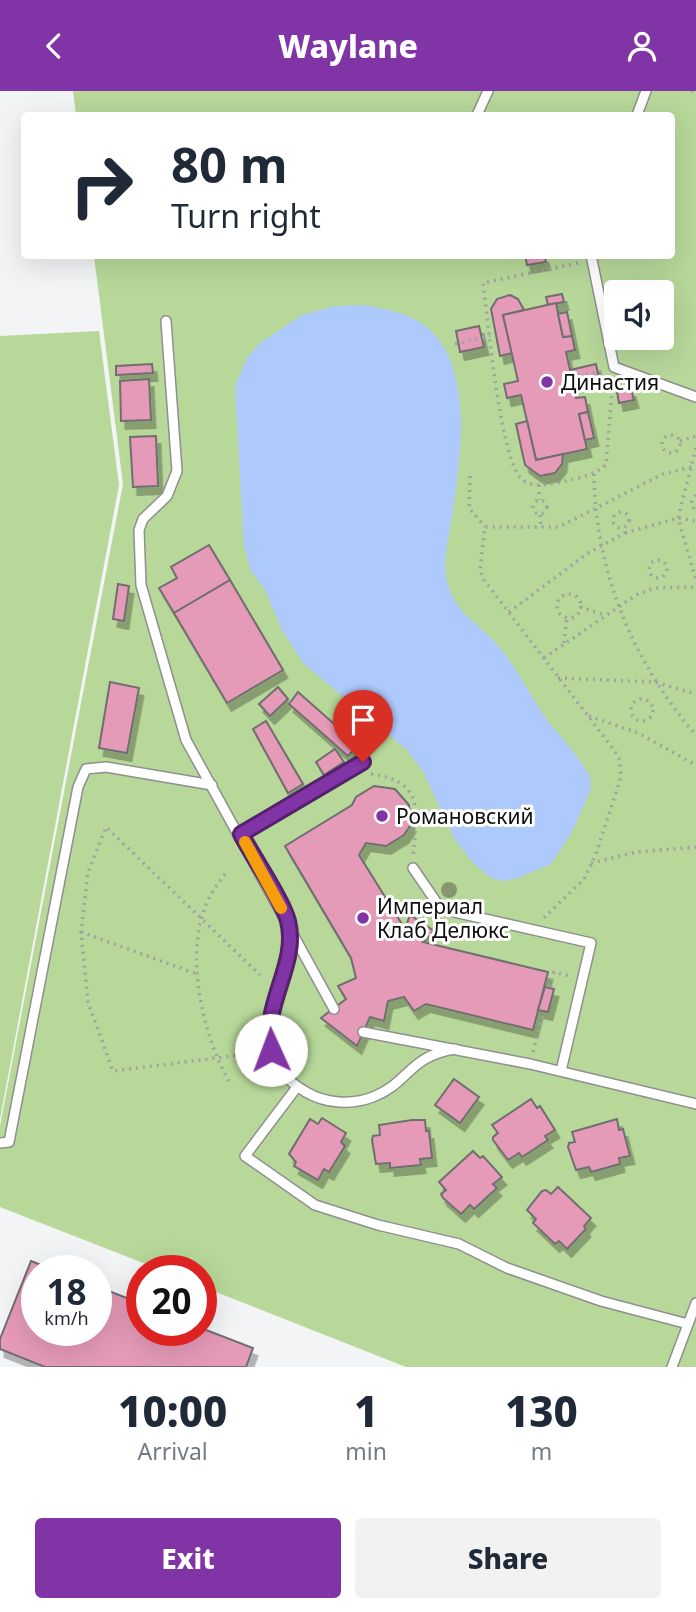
<!DOCTYPE html>
<html lang="en">
<head>
<meta charset="utf-8">
<style>
  body { margin:0; font-family:"Noto Sans",sans-serif; background:#f2f2f3; color:#1f2937; height:100vh; display:flex; flex-direction:column; font-size:26px; white-space:nowrap }
  * { box-sizing:border-box; margin:0 }
  p { font-size:23px; color:#747a83 }
  .icon { flex:none; width:38px; height:38px; fill:none; stroke:currentColor; stroke-width:2; stroke-linecap:round; stroke-linejoin:round }
  .map { position:relative; height:1276px; overflow:hidden }
  .sheet { display:flex; flex-direction:column; background:#fff; flex:1 }
  .sheet>* { flex:none }
  .hud { position:absolute; left:21px; top:21px; width:654px; height:147px; border-radius:7px; box-shadow:0 7px 28px #0002; background:#fff; color:#1f2937; overflow:hidden }
  .buttons { position:absolute; left:604px; top:189px; display:grid; gap:14px }
  .buttons a { display:grid; place-items:center; width:70px; height:70px; border-radius:7px; background:#fff; box-shadow:0 7px 28px #0002; font-size:35px }
  .speed { position:absolute; left:21px; top:1164px; display:flex; gap:14px; font-size:35px; font-weight:700; text-align:center }
  .speed>* { display:grid; place-content:center; width:91px; height:91px; border-radius:50%; background:#fff; box-shadow:0 7px 28px #0002; line-height:1 }
  .speed small { font-size:18px; font-weight:400 }
  .speed .limit { border:10px solid #d22; background:#fff; color:#111 }
  .pin { position:absolute; display:grid; place-items:center; width:60px; height:60px; color:#fff; margin:-72px -30px; border-radius:50% 50% 50% 0; rotate:-45deg; box-shadow:0 0 7px #0007 }
  .pin .icon { rotate:45deg }
  .me { position:absolute; width:77px; margin:-38px; rotate:358deg; stroke-linejoin:round; filter:drop-shadow(0 0 5px #0008) }
  .turn { display:flex; align-items:center; gap:24px; height:147px; padding:0 35px; font-size:32px }
  .turn .icon { width:91px; height:91px; stroke-width:2.5 }
  .turn b { display:block; font-size:49px; line-height:60px }
  .eta { display:flex; justify-content:space-evenly; align-items:center; height:119px; text-align:center }
  .eta b { font-size:42px; font-weight:800; line-height:49px }
  .primary-button { display:flex; gap:14px; margin-top:auto; padding:14px 35px }
  .primary-button a { flex:1; height:80px; border-radius:7px; background:#8134a5; color:#fff; font-size:28px; font-weight:800; line-height:80px; text-align:center }
  .primary-button a+a { background:#f2f2f3; color:#1f2937 }
  header { display:flex; justify-content:space-between; align-items:center; height:91px; padding:0 35px; background:#8134a5; color:#fff; font-size:32px; font-weight:800 }
  .map>svg:first-child { display:block }
  .green { fill:#b7d899; fill-rule:evenodd }
  .water { fill:#aec9fc }
  .building { fill:#e59ab8; stroke:#706e6f; stroke-width:2; filter:url(#shadow) }
  .lines { fill:none; stroke-linecap:round; stroke-linejoin:round }
  .lane-casing { stroke:#8f8f90; stroke-width:12 }
  .path { stroke:#a0a1a2; stroke-width:3.5; stroke-dasharray:2 5; stroke-linecap:butt }
  .lane { stroke:#fff; stroke-width:9 }
  .tree { fill:#86966e }
  .route-casing { stroke:#54226b; stroke-width:18 }
  .route { stroke:#8134a5; stroke-width:12 }
  .slow { stroke:#f59e0b; stroke-width:12 }
  .poi-dot { fill:#8134a5; stroke:#fff; stroke-width:2.5 }
  .labels { text-anchor:middle; dominant-baseline:central; stroke-width:6; stroke-linejoin:round; paint-order:stroke }
  .poi-label { font-size:21px; fill:#0e0e0e; stroke:#fff; text-anchor:start }
</style>
</head>
<body>
<header><svg class="icon" aria-label="back" viewBox="0 0 24 24"><path d="M15 5l-7 7 7 7"/></svg>Waylane<svg class="icon" aria-label="person" viewBox="0 0 24 24"><circle cx="12" cy="8" r="4"/><path d="M4 21q1-7 8-7t8 7"/></svg></header>
<div class="map">
<svg width="696" height="1276" viewBox="0 0 696 1276">
  <defs>
    <filter id="shadow"><feDropShadow dx="4.5" dy="8" stdDeviation="0" flood-color="#0004"/></filter>
  </defs>
  <rect width="100%" height="100%" fill="#f3f4f5"/>
  <g class="green">
    <path d="M73 0H696V1276H406L201 1195V1180L161 1179 0 1116V1035L123 393 94 165 672 164V24H76ZM616 201H662V247H616Z"/>
    <path d="M99 240 119 394 0 1028V245Z"/>
  </g>
  <path class="water" d="M364 214C384 218 413 223 428 237 475 279 460 370 452 425 449 447 441 473 448 494 455 519 474 530 491 547 514 570 527 600 545 626 560 646 579 664 590 686L591 698 572 741 551 773 518 787 505 790 491 787 472 771 454 747 424 682 407 659 303 572 282 539 265 499 251 480 244 456 235 296 247 267 259 253 302 224 336 215Z"/>
  <g class="building">
    <path d="M525 164H544L546 171 527 174Z"/>
    <path d="M562 203 564 211 548 214 546 206Z"/>
    <path d="M510 204 518 208 524 219 503 224 512 262 500 265 491 218 497 208Z"/>
    <path d="M556 212 563 246 572 245 575 259 566 261 570 279 596 273 599 288 573 294 576 307 585 306 588 321 579 323 587 358 536 369 521 304 507 307 504 293 518 290 503 224Z"/>
    <path d="M567 221 572 245 563 246 558 223Z"/>
    <path d="M479 235 484 256 460 261 456 240Z"/>
    <path d="M152 273 153 282 116 284V275Z"/>
    <path d="M149 288 151 329 121 330 120 290Z"/>
    <path d="M631 298 634 309 619 312 617 301Z"/>
    <path d="M588 321 594 347 585 349 579 323Z"/>
    <path d="M527 330 536 369 563 363 562 373 555 382 540 385 525 374 516 333Z"/>
    <path d="M156 345 158 395 133 396 130 346Z"/>
    <path d="M209 454 230 489 174 522 159 497 177 487 171 476Z"/>
    <path d="M230 489 283 579 227 612 174 522Z"/>
    <path d="M118 493 129 495 124 530 113 528Z"/>
    <path d="M110 591 139 597 127 662 99 657Z"/>
    <path d="M278 596 288 608 270 625 259 613Z"/>
    <path d="M298 601 358 654 348 665 289 613Z"/>
    <path d="M266 630 303 693 288 702 253 638Z"/>
    <path d="M335 658 344 671 324 684 316 671Z"/>
    <path d="M374 695 395 698 409 714 410 735 404 744 386 755 366 752 359 764 405 838 410 824 434 840 423 851 548 881 533 939 426 913 414 920 404 906 388 910 384 930 370 926 357 955 321 927 346 908 338 895 356 887 351 867 285 755 352 714 356 706Z"/>
    <path d="M545 896 554 898 548 921 538 919Z"/>
    <path d="M454 988 479 1006 460 1032 435 1014Z"/>
    <path d="M531 1008 537 1017 540 1015 555 1039 545 1045 548 1049 522 1066 519 1062 508 1069 493 1049V1046L498 1042 492 1034Z"/>
    <path d="M322 1027 346 1042 341 1051 345 1055 329 1081 324 1078 318 1089 294 1075 296 1071 289 1063 310 1028 318 1033Z"/>
    <path d="M617 1028 619 1039 623 1038 630 1065 619 1067 620 1073 591 1081 589 1076 576 1079 568 1056 569 1052 575 1051 572 1041Z"/>
    <path d="M412 1029H425L426 1040H429L432 1067 420 1068 421 1074 390 1077V1072L376 1073 372 1049 373 1045 380 1044 379 1034Z"/>
    <path d="M473 1060 480 1067 483 1065 502 1086 493 1093 497 1097 474 1118 470 1114 461 1123 443 1107 441 1103 446 1099 439 1091Z"/>
    <path d="M558 1096 591 1127 584 1135 586 1138 567 1158 559 1150 555 1153 533 1132 536 1128 527 1119 542 1100 546 1099 551 1103Z"/>
    <path d="M31 1170 56 1180H37V1239H96V1195L142 1213V1239L201 1237 253 1257 246 1276H45L0 1258V1248Z"/>
  </g>
  <g class="lines">
    <g class="lane-casing">
      <g id="lane">
        <path d="M477 24 488 0"/>
        <path d="M637 24 646 0"/>
        <path d="M591 164 614 276 696 306"/>
        <path d="M166 230 177 380 167 405 143 428 139 439 141 494 186 649 334 918"/>
        <path d="M241 743 363 671"/>
        <path d="M413 777 441 818 591 852 561 980"/>
        <path d="M288 835C291 894 235 960 306 1001 326 1013 352 1014 373 1006 409 992 409 965 455 958"/>
        <path d="M363 941 530 973 696 1013"/>
        <path d="M297 996 245 1065 315 1114 378 1134 459 1153 507 1177 601 1210 688 1233"/>
        <path d="M0 1052 9 1051 78 696 86 678 106 676 212 694"/>
        <path d="M672 1276 696 1212"/>
      </g>
    </g>
    <g class="path">
      <path d="M691 0 696 2"/>
      <path d="M578 172 483 192C488 226 500 376 524 390 536 397 550 393 561 391 578 387 592 385 606 374L613 288"/>
      <path d="M455 253 490 245"/>
      <path d="M572 286 601 280"/>
      <circle cx="671" cy="353" r="9"/>
      <path d="M680 350 696 345"/>
      <path d="M696 357 678 427 696 489"/>
      <path d="M594 383C595 479 633 572 696 644"/>
      <path d="M470 385 469 417 485 436"/>
      <path d="M539 394V409"/>
      <path d="M696 404 691 412 696 421"/>
      <circle cx="540" cy="416" r="7"/>
      <circle cx="621" cy="429" r="8"/>
      <path d="M540 424 541 437"/>
      <path d="M625 442 678 427 696 430"/>
      <circle cx="658" cy="478" r="9"/>
      <circle cx="569" cy="515" r="12"/>
      <path d="M580 516 605 524"/>
      <path d="M509 521 588 462 625 442 623 437"/>
      <path d="M564 552 567 526"/>
      <path d="M544 567 636 504 654 497 696 496"/>
      <path d="M558 587 655 591 696 603"/>
      <circle cx="642" cy="619" r="11"/>
      <path d="M589 625 638 642 696 674"/>
      <path d="M371 683C426 690 417 723 413 766"/>
      <path d="M591 772 637 761 696 756"/>
      <path d="M225 783C215 796 206 809 202 826 187 876 205 950 231 994"/>
      <path d="M544 827 584 788 596 763 621 686 620 669 614 659 484 489 480 479 485 436H559L663 383 696 375"/>
      <path d="M81 841 197 883"/>
      <path d="M549 896 554 881 570 885"/>
      <path d="M533 961 543 922"/>
      <path d="M256 962 113 980 88 911 81 841 88 781 106 736 260 884"/>
    </g>
    <use href="#lane" class="lane"/>
  </g>
  <circle class="tree" cx="449" cy="799" r="8"/>
  <g class="lines">
    <g class="route-casing">
      <path id="route" d="M271 959C262 912 299 873 288 830 283 810 252 764 241 743L363 671"/>
    </g>
    <use href="#route" class="route"/>
    <path class="slow" d="M245 751 281 817"/>
  </g>
  <g class="poi-dot">
    <circle cx="547" cy="291" r="7"/>
    <circle cx="382" cy="725" r="7"/>
    <circle cx="363" cy="827" r="7"/>
  </g>
  <g class="labels">
    <g class="poi-label">
      <text x="561" y="291">Династия</text>
      <text x="396" y="725">Романовский</text>
      <text x="377" y="815">Империал<tspan x="377" dy="24">Клаб Делюкс</tspan></text>
    </g>
  </g>
</svg>
<div class="buttons">
<a><svg class="icon" aria-label="sound" viewBox="0 0 24 24"><path d="M4 9h4l5-4v14l-5-4H4zM17 9q2 3 0 6"/></svg></a>
</div>
<div class="speed"><div>18<small>km/h</small></div><div class="limit">20</div></div>
<div class="pin" style="left:363px;top:671px;background:#d93025"><svg class="icon" aria-label="arrive" viewBox="0 0 24 24"><path d="M6 21V4h12l-3 4 3 4H6"/></svg></div>
<svg class="me" style="left:271px;top:959px" viewBox="-20 -20 40 40"><circle r="19" fill="#fff"/><path d="M0-13L10 11 0 6-10 11z" fill="#8134a5"/></svg>
<div class="hud">
<div class="turn"><svg class="icon" aria-label="right" viewBox="0 0 24 24"><path d="M7 20v-9h11M14 6l5 5-5 5"/></svg><div><b>80 m</b>Turn right</div></div>
</div>
</div>
<section class="sheet">
<div class="eta">
<div><b>10:00</b><p>Arrival</p></div>
<div><b>1</b><p>min</p></div>
<div><b>130</b><p>m</p></div>
</div>
<div class="primary-button"><a>Exit</a><a>Share</a></div>
</section>
</body>
</html>
